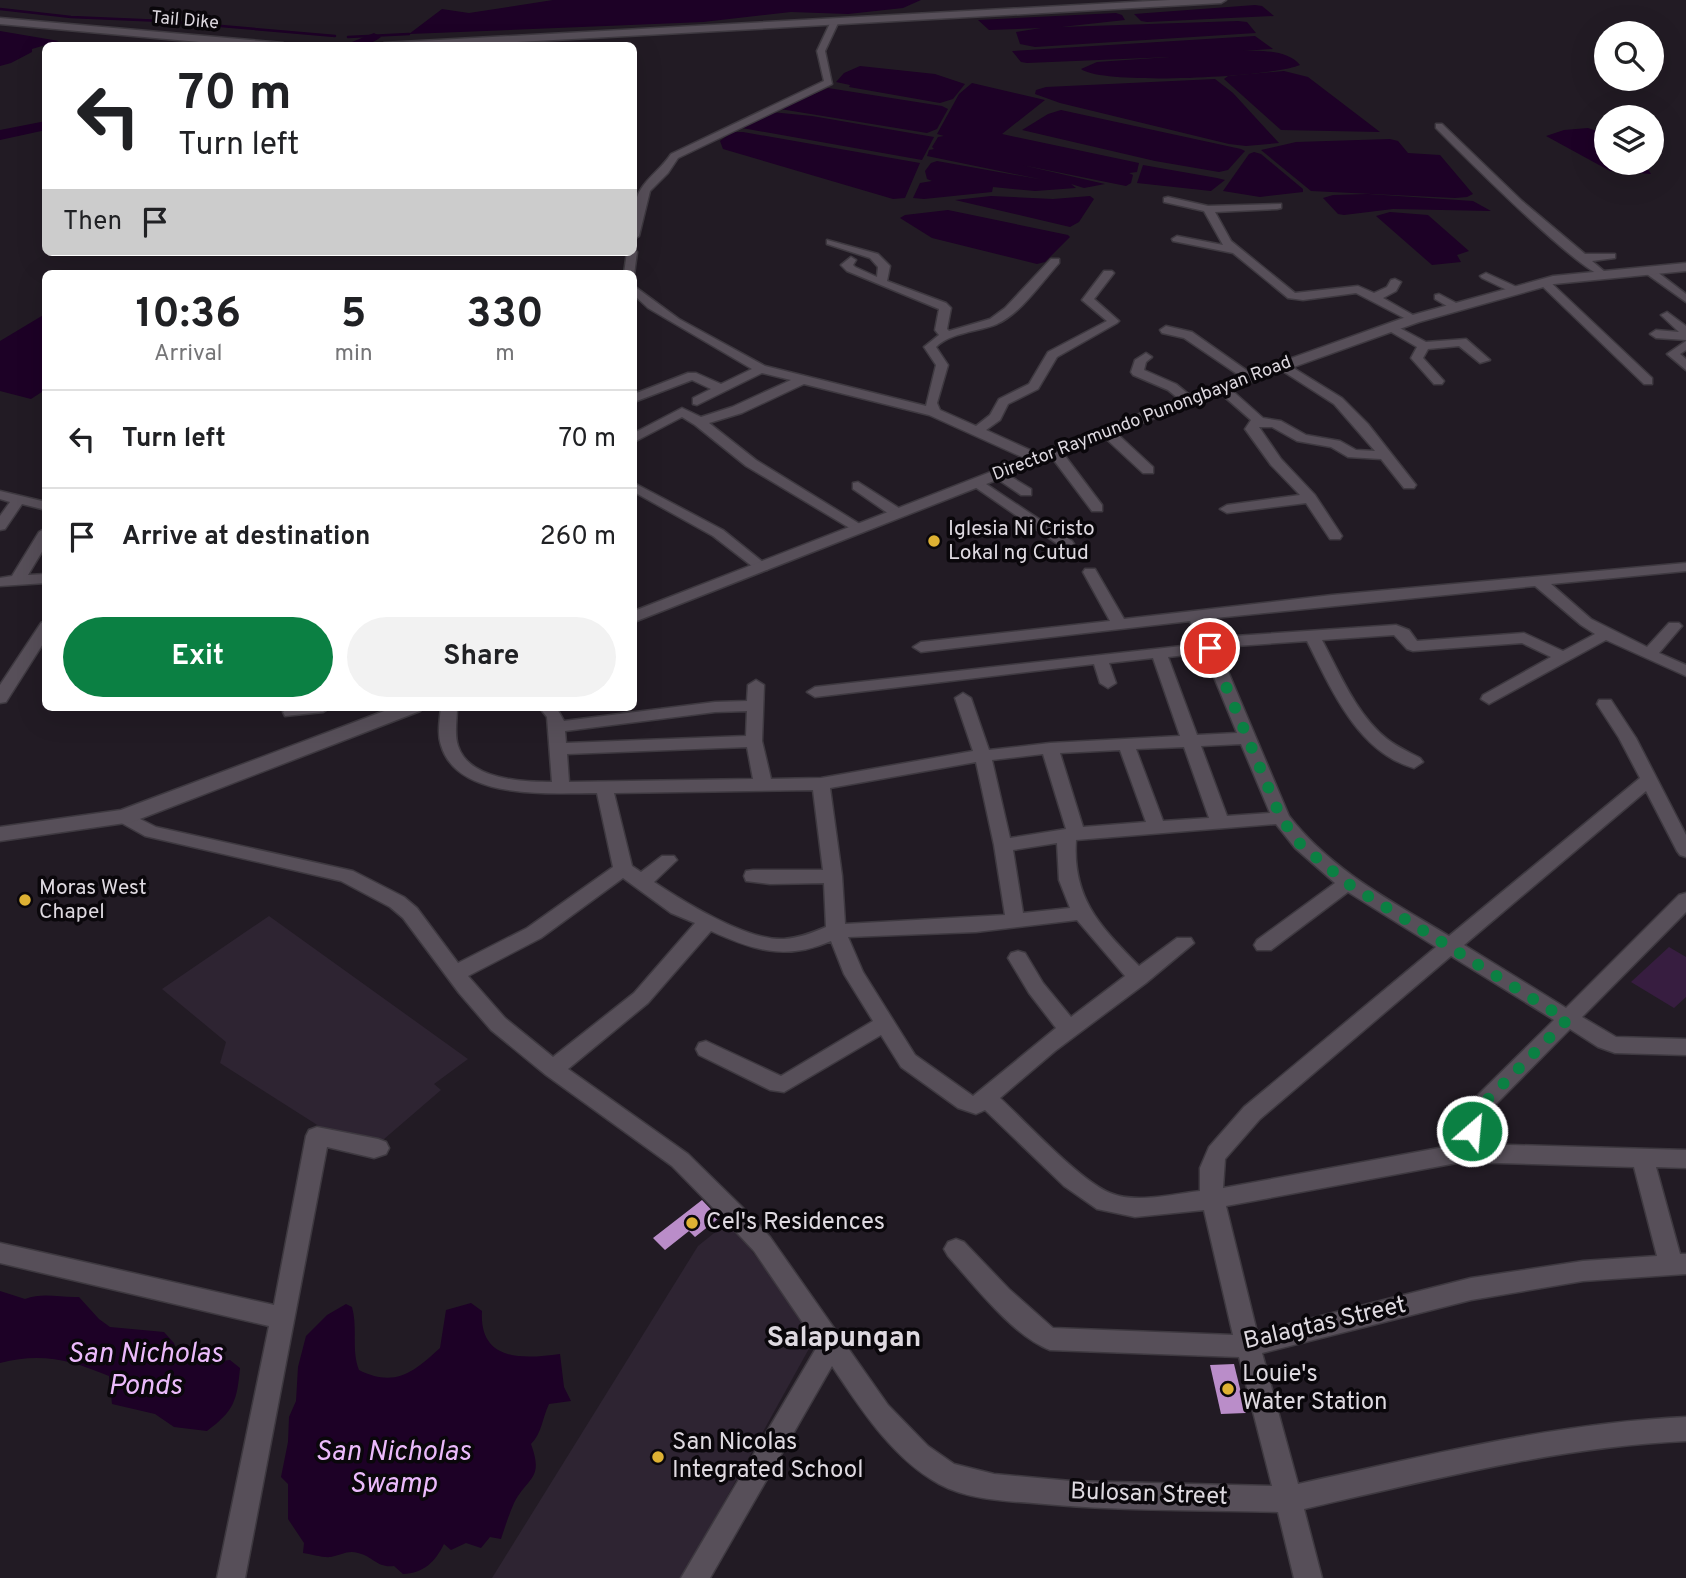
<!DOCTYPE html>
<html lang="en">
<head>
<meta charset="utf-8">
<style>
  body { margin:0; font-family:Overpass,sans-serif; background:#f2f2f2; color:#202124; height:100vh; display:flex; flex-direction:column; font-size:26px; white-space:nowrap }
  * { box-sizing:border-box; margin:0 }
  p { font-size:23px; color:#757577 }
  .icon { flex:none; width:38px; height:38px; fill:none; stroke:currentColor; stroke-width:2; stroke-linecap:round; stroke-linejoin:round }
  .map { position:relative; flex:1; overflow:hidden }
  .sheet { position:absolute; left:42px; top:270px; width:595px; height:441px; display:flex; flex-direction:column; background:#fff; border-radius:10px; box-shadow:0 7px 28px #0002 }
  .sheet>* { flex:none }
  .banner { position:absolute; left:42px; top:42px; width:595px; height:214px; border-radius:10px; box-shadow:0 7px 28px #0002; background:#fff; color:#202124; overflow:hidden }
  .controls { position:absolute; left:1594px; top:21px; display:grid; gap:14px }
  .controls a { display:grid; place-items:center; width:70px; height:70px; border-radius:50%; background:#fff; box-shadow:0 7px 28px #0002; font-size:35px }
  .pin { position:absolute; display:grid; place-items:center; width:60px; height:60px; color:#fff; margin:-30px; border:4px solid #fff; border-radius:50%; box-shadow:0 2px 7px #0007 }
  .me { position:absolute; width:77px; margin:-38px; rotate:27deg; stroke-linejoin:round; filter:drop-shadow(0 0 5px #0008) }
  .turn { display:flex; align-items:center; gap:24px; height:147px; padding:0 21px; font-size:32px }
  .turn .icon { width:91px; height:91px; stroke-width:2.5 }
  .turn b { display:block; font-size:49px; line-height:60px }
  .then { display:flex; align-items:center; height:66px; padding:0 21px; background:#0003; gap:14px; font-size:26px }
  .eta { display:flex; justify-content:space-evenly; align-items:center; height:119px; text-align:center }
  .eta b { font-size:42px; font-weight:700; line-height:49px }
  .cta { display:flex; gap:14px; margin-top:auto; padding:14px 21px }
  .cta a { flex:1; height:80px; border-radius:42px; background:#0b8043; color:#fff; font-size:28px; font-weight:700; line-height:80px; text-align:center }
  .cta a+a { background:#f2f2f2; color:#202124 }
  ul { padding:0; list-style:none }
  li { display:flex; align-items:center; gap:21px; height:98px; padding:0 21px; border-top:2px solid #e0e0e0 }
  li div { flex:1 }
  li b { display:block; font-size:26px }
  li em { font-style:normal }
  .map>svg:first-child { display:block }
  .built { fill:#2e2432 }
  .green { fill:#371d40 }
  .water { fill:#1d0126 }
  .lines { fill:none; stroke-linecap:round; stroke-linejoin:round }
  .stream { stroke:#1d0126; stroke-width:2.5 }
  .river { fill:#1d0126; fill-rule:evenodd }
  .building { fill:#ba8dc9 }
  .street-casing { stroke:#3e3940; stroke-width:3 }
  .secondary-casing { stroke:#3e3940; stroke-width:3 }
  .street { fill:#574f59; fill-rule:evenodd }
  .secondary { fill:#574f59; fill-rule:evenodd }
  .route { stroke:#0b8043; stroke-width:12; stroke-dasharray:0 21.6 }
  .poi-dot { fill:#deb133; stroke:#0a070b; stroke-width:2.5 }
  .labels { text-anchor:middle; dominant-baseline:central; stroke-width:7; stroke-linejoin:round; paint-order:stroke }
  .far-street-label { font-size:18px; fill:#ded9e0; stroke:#0a070b }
  .poi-label { font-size:21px; fill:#ded9e0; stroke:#0a070b; text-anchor:start }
  .near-poi-label { font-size:24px; fill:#ded9e0; stroke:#0a070b; text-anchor:start }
  .near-street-label { font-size:24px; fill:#ded9e0; stroke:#0a070b }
  .near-neighbourhood-label { font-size:28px; font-weight:bold; fill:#ded9e0; stroke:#0a070b }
  .near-water-label { font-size:28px; font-style:italic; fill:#ebbafb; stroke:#0a070b }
</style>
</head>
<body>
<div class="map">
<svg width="1686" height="1578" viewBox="0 0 1686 1578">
  <rect width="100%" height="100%" fill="#221b24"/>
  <g class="built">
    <path d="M269 916 468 1059 434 1084 441 1090 376 1146 329 1136 322 1128 220 1063 226 1042 162 989Z"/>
    <path d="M729 1221 816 1336 682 1578H492L698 1246Z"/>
  </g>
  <path class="green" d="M1669 947 1686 957V997L1674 1008 1631 982Z"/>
  <g class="water">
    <path d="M553 0H921L903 8 848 14 791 12 703 22 409 34 442 9 469 13Z"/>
    <path d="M1255 5 1262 6 1274 16 1147 22 1141 21 1134 14Z"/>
    <path d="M1116 13 1122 15 1125 20 1061 27 1238 21 1247 22 1256 33 1035 47 1020 44 1016 32 1041 28 989 30 978 20Z"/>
    <path d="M0 31 59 41 32 49V52L11 63 0 66Z"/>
    <path d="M1255 36 1273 49 1241 51C1260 50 1288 50 1300 65 1273 77 1103 86 1081 69L1097 62 1170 57 1027 63 1021 62 1012 51Z"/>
    <path d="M860 66 935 74 965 84 953 99 940 103 849 87 850 85 836 82 844 73Z"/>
    <path d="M1284 71 1308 77 1380 132 1281 130 1224 79 1228 76Z"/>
    <path d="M1215 79 1233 93 1279 143 1246 146 1229 144 1060 103 1035 94 1036 90 1046 87Z"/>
    <path d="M972 83 1045 100 1002 134 1139 163 1137 172 1129 173 1133 175 1131 183 1126 186 1022 165 1105 184 1084 188 1071 184 1076 188 1035 191 993 187 992 192 924 199 913 198 920 183 932 181 927 179 925 171 931 163 937 161 1044 180 927 156 929 150 934 149 932 147 938 137 944 136 937 134 959 94Z"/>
    <path d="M828 88 942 106 948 109 937 129 927 133 780 109Z"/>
    <path d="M1061 110 1241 149 1245 151 1228 170 1219 172 1155 161 1022 130 1048 114Z"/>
    <path d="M771 112 812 116 934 137 922 160 742 128Z"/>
    <path d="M1588 128 1606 134V163H1644L1651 174 1610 171 1546 136 1564 130Z"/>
    <path d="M732 132H743L920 163 905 198 893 199 723 149 720 141Z"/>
    <path d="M1390 139 1398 141 1408 153 1440 155 1473 194 1467 197 1455 198 1311 191 1261 150 1296 142Z"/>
    <path d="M1254 152 1261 154 1303 189V192L1260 197 1223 191 1249 154Z"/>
    <path d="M1143 165 1217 178 1225 180 1211 191 1137 183Z"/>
    <path d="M1368 194 1473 201 1491 211 1393 209 1344 215 1338 214 1323 198 1333 195Z"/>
    <path d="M991 196 1053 199 1090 196 1094 199 1079 222 1070 227 955 200Z"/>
    <path d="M948 210 1068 235 1070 237 1045 262 1037 264 932 238 900 218 905 215Z"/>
    <path d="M1390 212 1428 215 1469 251 1457 255 1461 262 1432 265 1376 216Z"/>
    <path d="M45 314V390L31 399 0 391V341Z"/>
    <path d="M0 1291 25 1299C44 1292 60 1298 79 1297L99 1319 110 1327 164 1332 174 1343 179 1359 211 1362 230 1360 240 1368C237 1401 234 1411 207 1431L174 1427 155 1414 112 1404 109 1376C71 1360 41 1352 0 1363Z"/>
    <path d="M471 1303 482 1311C479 1362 523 1359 560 1354L564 1387 571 1401 549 1404C542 1419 542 1433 531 1444 544 1480 528 1476 514 1503 509 1514 505 1527 501 1539L490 1537 481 1548 466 1543 451 1550 444 1544C435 1562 424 1573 403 1574L394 1566C377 1568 374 1557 358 1553 348 1550 341 1555 331 1557 323 1558 311 1554 303 1553L304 1543 288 1519V1484L281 1477 288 1442 289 1417 296 1401 298 1367 306 1336 327 1315 346 1304 352 1307C358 1328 351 1350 359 1370 395 1388 414 1372 440 1348L446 1310Z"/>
  </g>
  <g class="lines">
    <g class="stream">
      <path d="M0 9 71 17 163 21 335 36"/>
      <path d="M348 37 409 34"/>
    </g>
    <g class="river">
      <path d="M374 33 381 37C370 46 356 46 342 46Z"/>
      <path d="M46 121V130L0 140V130Z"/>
    </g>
  </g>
  <g class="building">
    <path d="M702 1200 719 1218 695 1237 689 1231 665 1250 653 1238Z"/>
    <path d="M1234 1364 1246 1413 1221 1414 1210 1365Z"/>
  </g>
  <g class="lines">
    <g class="street-casing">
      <g id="street">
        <path d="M832 19 839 21 825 51 832 84 678 158 668 173 650 191 639 236 634 239C634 224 632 202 641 189 648 177 662 168 671 154L824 81 817 51Z"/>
        <path d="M1436 124H1442L1522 201 1585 254H1615V258L1592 261 1605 272V276C1586 279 1458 150 1436 128Z"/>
        <path d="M1168 197 1208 206 1281 204V208L1277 209 1215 212 1231 241 1295 293 1358 286 1374 293 1387 287 1391 280 1395 279 1401 282 1396 291 1383 298 1420 319 1410 321 1356 293 1303 300 1288 298 1233 253 1173 241 1172 239 1177 236 1223 245 1204 211 1164 202V198Z"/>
        <path d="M827 240 878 254 890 266 887 281 946 303 951 308 947 329 949 331 990 319 1005 308 1051 259H1059V263C1041 283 1021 313 997 324 978 332 951 332 936 347L948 365 937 403 940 410 976 426 990 415 999 399 1029 384 1048 352 1107 321 1082 300 1104 271H1112L1114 273 1094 299 1119 321 1117 323 1057 357 1038 389 1008 404 1000 420 986 430 1041 455V461H1031L929 415 804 384 742 413 709 423 756 460 863 526V532L858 533 746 466 695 425 682 417 634 442V433L682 408 701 417 732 407 791 380 762 373 697 405 693 404V398L711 389 692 380 634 402V394L688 373H696L721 384 752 369 648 308 634 295V286L679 319 765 366 926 406 936 365 924 347 939 335 935 330 939 309 847 271 841 265 851 257 856 260 853 265 855 267 877 277 878 267 870 258 827 244Z"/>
        <path d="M634 249 637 252 634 275V273H624L627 252H634Z"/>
        <path d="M1644 268H1652L1686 294V302L1644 272Z"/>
        <path d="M1486 273 1519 288 1521 290 1511 292 1482 278 1480 276Z"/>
        <path d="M1540 280H1548L1652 378V384H1644L1540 284Z"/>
        <path d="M1439 294 1460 305 1462 307 1452 309 1435 299V295Z"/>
        <path d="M1667 312 1686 326V340L1656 338 1650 334 1656 330 1679 332 1661 315Z"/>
        <path d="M1386 325H1394L1426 342 1466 339 1490 360 1480 363 1459 346 1428 349 1423 358 1444 381 1442 384H1434L1411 358 1417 347 1386 329Z"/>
        <path d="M1166 326 1192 332 1256 377 1254 380H1246L1184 338 1162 333 1160 330Z"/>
        <path d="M1686 341V350L1680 354 1686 359V370L1667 354Z"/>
        <path d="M1146 353 1152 357 1146 362 1144 370 1176 384 1192 397V403H1184L1168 390 1133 375 1131 372 1135 360Z"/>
        <path d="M1282 361 1342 398 1368 424 1416 485 1414 488H1404L1381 459 1348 457 1331 447 1297 441 1272 427H1259L1281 459 1315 495 1342 536 1340 539H1330L1306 503 1227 513 1220 509 1227 505 1300 495 1271 465 1245 429 1251 420 1219 392V386H1227L1263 418 1281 421 1306 435 1340 441 1356 450 1375 451 1334 404 1278 368V362Z"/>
        <path d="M1107 428 1112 429 1153 467V473H1143L1102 435 1100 432Z"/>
        <path d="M1054 447 1059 448 1102 505V511H1092L1047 451Z"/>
        <path d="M998 469 1031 489V495H1021L993 476 991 473Z"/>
        <path d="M977 478 1072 541 1074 544 1072 547H1062L972 485 970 482Z"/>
        <path d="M858 482 902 510V516H892L853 489V483Z"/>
        <path d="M634 483 723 530 769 567 767 570H757L713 536 634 492Z"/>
        <path d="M0 491 46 502V510L22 504 5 529 0 530V516L10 502 0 499Z"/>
        <path d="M46 528V545L28 575 46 574V583L0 586V578L12 576 39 532Z"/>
        <path d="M1686 563V571L1551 584 1591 619 1647 647 1669 623H1679L1682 626 1659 653 1686 665V676L1606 640 1489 704 1481 699 1483 695 1551 657 1522 643 1413 651 1407 649 1394 635 1322 640C1340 674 1356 714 1387 739 1397 747 1409 752 1420 758L1423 762 1414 768C1357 752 1331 688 1307 641L1236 646 1219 650 1289 816C1331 870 1391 901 1449 936L1640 778 1619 738 1597 704 1599 700H1611L1636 738 1686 835V857L1680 855 1677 851 1646 791 1464 945 1566 1008 1679 895 1686 893V912L1582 1017 1616 1037 1686 1039V1055L1615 1053 1598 1047 1570 1029 1494 1106 1477 1144 1686 1150V1168L1656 1167 1680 1254H1686V1274L1583 1281 1471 1300 1262 1353 1298 1484C1425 1456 1555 1423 1686 1417V1441C1557 1447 1430 1480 1304 1509L1322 1578H1294L1278 1512C1197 1510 1114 1511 1033 1503 1003 1501 966 1499 939 1484 892 1458 861 1409 832 1366L710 1578H681L818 1345 754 1251 726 1221 672 1166 546 1075 491 1030 459 993 403 918 390 907 341 881 145 836 118 821 115 817 124 811 156 827 353 871 404 897 417 908 458 963 527 928 613 867 597 793C552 793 457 801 441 745 437 733 440 719 441 707H457C457 720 454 734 458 746 469 780 523 782 552 782L547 717 539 707H556L564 721 715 702 747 701 748 685 756 680 764 685 762 741 771 779 821 778 973 751 955 698 963 693 971 698 989 750 1050 743 1180 736 1153 658 1109 663 1116 683 1108 688 1100 683 1094 664 815 697 807 692 815 687 1200 644 1190 621 921 652 913 647 921 642 1110 621 1083 572 1085 569H1095L1124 619 1332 595ZM1535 586 1581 625 1595 634 1563 651 1524 633 1417 641 1409 630 1396 625 1235 636 1215 642 1205 619ZM1204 653 1237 733 1197 735 1168 657ZM747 711 746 736 566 743 565 731 715 712ZM1241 744 1270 813 1227 816 1201 746ZM747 747 753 779 569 782 567 754ZM1184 747 1209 818 1163 821 1136 749ZM1120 750 1146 822 1083 827 1060 753ZM1043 754 1066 829 1010 838 992 760ZM976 762 994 845 1005 915 845 924 842 876 830 788ZM813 790 823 870H753L746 871 744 876 746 881 770 884 824 883 826 927C812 933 799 938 784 939 747 941 684 902 654 882L677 860 674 856H662L641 872 632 866 614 793ZM1276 824 1295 848 1335 883 1257 940 1254 945 1257 950H1271L1348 892 1436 947 1244 1107 1209 1147 1200 1168V1191C1173 1194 1136 1204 1110 1193 1079 1180 1027 1123 1000 1098L1055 1051 1146 983 1194 943 1191 938H1177L1139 966C1101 927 1072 899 1076 840ZM1057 843 1059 880 1070 908 1023 913 1013 850ZM623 878 671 913 695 923 634 993 553 1057 505 1018 468 976 541 938ZM1077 920 1125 976 1071 1017 1043 983 1025 953 1018 951 1011 953 1008 958 1029 993 1056 1028 973 1096 915 1055 863 972 848 937 976 932ZM711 931C753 950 785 961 831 941L844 974 873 1021 781 1076 706 1041 699 1043 696 1049 699 1055 770 1090 784 1092 881 1035 901 1067 958 1108 976 1114 985 1110 1064 1186 1097 1209 1135 1217 1204 1210 1233 1335 1053 1328 1009 1289 964 1242 956 1239 948 1242 944 1249 948 1256C975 1286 1013 1336 1050 1350L1239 1357 1272 1486 1071 1481 994 1474 954 1464 928 1446 888 1405 770 1237 742 1207 688 1154 568 1069 648 1003ZM1451 956 1554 1020 1478 1095 1455 1145 1223 1188 1225 1159 1260 1119ZM1462 1162 1634 1167 1657 1256 1583 1261 1471 1278 1257 1332 1226 1206Z"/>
        <path d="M46 621V639L6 702 0 703V685L41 623Z"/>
        <path d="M290 707H331L323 712 285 716 283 712Z"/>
        <path d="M317 1127 378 1139 386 1142 389 1148 386 1154 374 1158 327 1147 245 1578H217L269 1326 0 1263V1243L274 1305 306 1136 309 1130Z"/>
      </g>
    </g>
    <g class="secondary-casing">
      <g id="secondary">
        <path d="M1170 0H1226L1221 3 447 46H379L384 43Z"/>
        <path d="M0 18 283 43 288 46H244L0 24Z"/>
        <path d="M1686 263V271L1554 284 1419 322 1193 403 634 622V611L1183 397 1409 316 1553 276Z"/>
        <path d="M395 707H423L420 711 132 822 0 841V827L121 810Z"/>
      </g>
    </g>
    <use href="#street" class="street"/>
    <use href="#secondary" class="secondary"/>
  </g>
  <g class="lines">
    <path class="route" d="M1210 648 1281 818 1301 845 1347 883 1567 1020 1486 1101 1472 1131"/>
  </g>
  <g class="poi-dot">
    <circle cx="934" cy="541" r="7"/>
    <circle cx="25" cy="900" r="7"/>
    <circle cx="692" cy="1223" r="7"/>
    <circle cx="1228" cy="1389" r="7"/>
    <circle cx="658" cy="1457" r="7"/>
  </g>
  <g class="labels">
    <g class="far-street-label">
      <text transform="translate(185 21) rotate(5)">Tail Dike</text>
      <text transform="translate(1142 419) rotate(-21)">Director Raymundo Punongbayan Road</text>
    </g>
    <g class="poi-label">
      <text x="948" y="529">Iglesia Ni Cristo<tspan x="948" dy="24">Lokal ng Cutud</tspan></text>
      <text x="39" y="888">Moras West<tspan x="39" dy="24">Chapel</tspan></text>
    </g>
    <g class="near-poi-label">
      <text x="706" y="1223">Cel's Residences</text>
      <text x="1242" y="1375">Louie's<tspan x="1242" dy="28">Water Station</tspan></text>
      <text x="672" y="1443">San Nicolas<tspan x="672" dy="28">Integrated School</tspan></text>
    </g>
    <g class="near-street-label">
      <text transform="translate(1325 1324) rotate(-13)">Balagtas Street</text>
      <text transform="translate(1149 1495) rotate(2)">Bulosan Street</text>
    </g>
    <g class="near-neighbourhood-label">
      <text x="844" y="1339">Salapungan</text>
    </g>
    <g class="near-water-label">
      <text x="145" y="1355">San Nicholas<tspan x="145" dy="32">Ponds</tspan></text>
      <text x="393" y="1453">San Nicholas<tspan x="393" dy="32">Swamp</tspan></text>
    </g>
  </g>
</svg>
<div class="controls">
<a><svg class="icon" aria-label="search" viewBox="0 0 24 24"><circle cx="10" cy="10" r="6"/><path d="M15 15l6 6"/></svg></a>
<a><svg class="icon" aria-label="layers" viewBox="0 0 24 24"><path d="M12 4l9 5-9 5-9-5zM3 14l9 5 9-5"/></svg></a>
</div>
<div class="pin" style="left:1210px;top:648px;background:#d93025"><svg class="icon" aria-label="arrive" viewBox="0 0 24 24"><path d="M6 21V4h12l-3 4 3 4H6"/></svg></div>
<svg class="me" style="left:1472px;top:1131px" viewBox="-20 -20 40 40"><circle r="17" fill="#0b8043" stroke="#fff" stroke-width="3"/><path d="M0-11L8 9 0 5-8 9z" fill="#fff"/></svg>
<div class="banner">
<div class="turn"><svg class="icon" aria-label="left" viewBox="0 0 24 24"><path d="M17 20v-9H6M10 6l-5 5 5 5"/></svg><div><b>70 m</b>Turn left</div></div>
<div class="then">Then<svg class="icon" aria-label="arrive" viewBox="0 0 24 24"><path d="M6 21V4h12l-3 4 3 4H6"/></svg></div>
</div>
<section class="sheet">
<div class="eta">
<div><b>10:36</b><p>Arrival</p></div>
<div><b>5</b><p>min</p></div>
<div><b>330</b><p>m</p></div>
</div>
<ul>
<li><svg class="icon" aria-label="left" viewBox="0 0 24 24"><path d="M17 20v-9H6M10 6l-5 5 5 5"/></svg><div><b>Turn left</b></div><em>70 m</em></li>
<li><svg class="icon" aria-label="arrive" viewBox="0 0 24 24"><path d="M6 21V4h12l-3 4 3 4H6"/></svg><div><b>Arrive at destination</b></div><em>260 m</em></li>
</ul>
<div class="cta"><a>Exit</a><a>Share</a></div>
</section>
</div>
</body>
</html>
